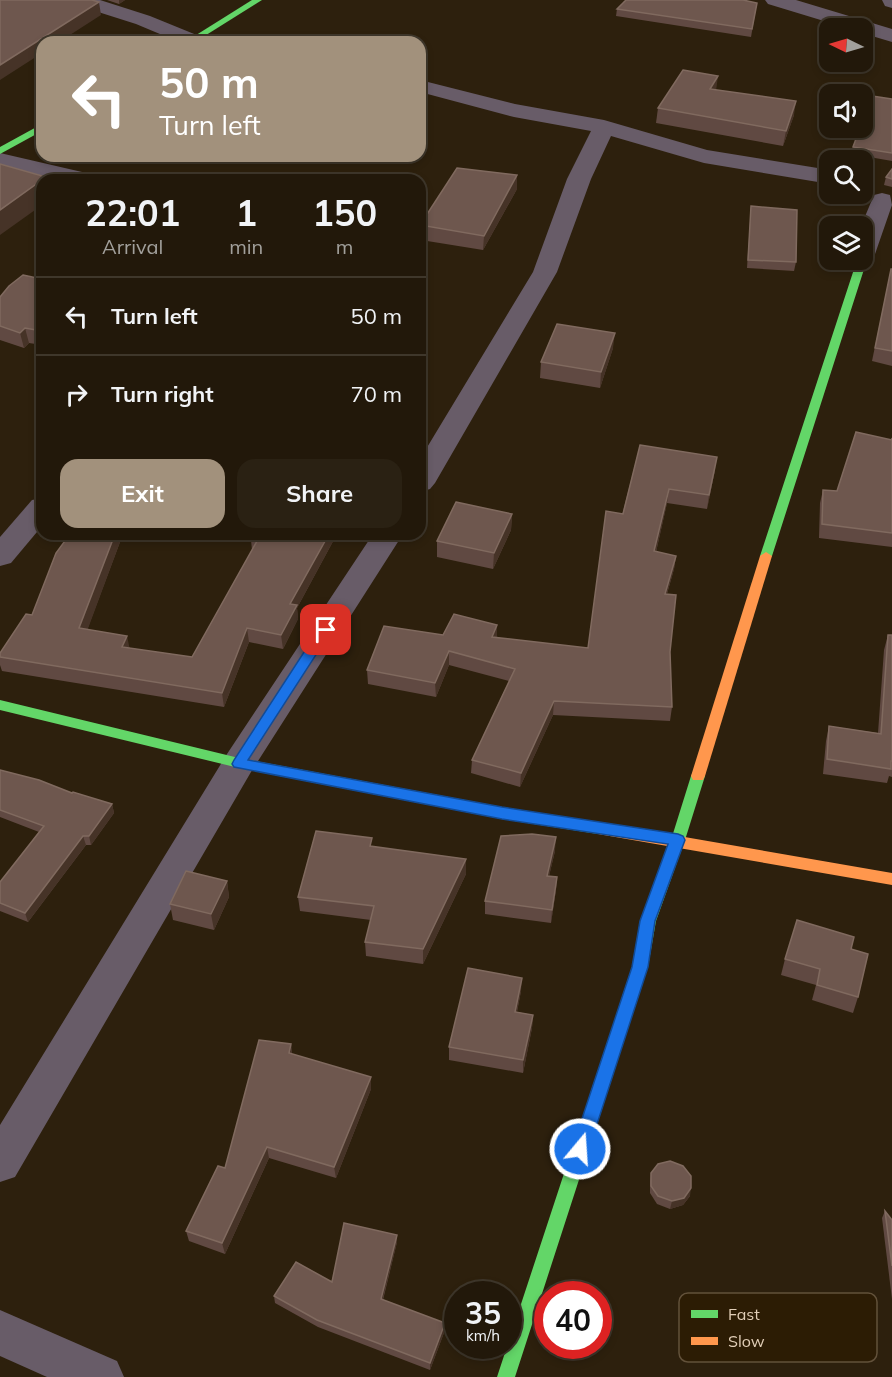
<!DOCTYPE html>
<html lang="en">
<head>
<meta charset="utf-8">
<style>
  body { margin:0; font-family:Mulish,sans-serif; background:#2a2113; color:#f1f3f6; height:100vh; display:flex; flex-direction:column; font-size:22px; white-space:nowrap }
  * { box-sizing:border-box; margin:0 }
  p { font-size:20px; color:#a2a09c }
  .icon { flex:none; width:33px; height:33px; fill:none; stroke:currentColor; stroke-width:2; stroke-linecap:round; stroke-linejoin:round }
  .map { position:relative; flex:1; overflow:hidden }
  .details { position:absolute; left:36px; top:174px; width:390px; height:366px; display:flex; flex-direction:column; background:#22180a; border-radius:18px; box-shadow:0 3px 9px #0003,0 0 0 2px #3f372b }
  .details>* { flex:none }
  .banner { position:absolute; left:36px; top:36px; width:390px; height:126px; border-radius:18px; box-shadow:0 3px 9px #0003,0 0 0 2px #3f372b; background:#a2917c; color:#fff; overflow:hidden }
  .needle { width:39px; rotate:275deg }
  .controls { position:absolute; left:819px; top:18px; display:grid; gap:12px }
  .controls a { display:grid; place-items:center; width:54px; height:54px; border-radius:12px; background:#22180a; box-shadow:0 3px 9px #0003,0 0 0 2px #3f372b; font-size:30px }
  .speed { position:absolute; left:444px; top:1281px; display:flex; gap:12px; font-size:30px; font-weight:700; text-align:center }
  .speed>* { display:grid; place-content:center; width:78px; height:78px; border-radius:50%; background:#22180a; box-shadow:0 3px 9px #0003,0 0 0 2px #3f372b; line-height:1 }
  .speed small { font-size:15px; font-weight:400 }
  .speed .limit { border:9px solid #d22; background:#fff; color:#111 }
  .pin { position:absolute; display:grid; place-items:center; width:51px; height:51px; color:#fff; margin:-26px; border-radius:12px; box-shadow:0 3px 9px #0006 }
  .me { position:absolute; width:66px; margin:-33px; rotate:18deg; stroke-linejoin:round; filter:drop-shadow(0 0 4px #0008) }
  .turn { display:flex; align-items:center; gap:21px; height:126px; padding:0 24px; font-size:27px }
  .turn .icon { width:78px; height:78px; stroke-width:2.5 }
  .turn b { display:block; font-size:42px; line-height:51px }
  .eta { display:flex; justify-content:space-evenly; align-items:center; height:102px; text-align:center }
  .eta b { font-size:36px; font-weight:700; line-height:42px }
  .primary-button { display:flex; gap:12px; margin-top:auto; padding:12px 24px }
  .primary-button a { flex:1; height:69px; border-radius:18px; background:#a2917c; color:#fff; font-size:24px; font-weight:700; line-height:69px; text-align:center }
  .primary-button a+a { background:#2a2113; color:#f1f3f6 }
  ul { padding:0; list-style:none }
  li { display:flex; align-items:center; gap:18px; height:78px; padding:0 24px; border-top:2px solid #3f372b }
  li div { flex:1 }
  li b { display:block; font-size:22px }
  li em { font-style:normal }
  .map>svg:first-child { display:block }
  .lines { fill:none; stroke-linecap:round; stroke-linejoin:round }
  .street { fill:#685c68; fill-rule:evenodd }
  .fast { fill:#63d668; fill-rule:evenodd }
  .slow { fill:#ff974d; fill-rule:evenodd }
  .wall { fill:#604942 }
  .shaded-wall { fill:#463327 }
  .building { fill:#6e574e; stroke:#806a5f; stroke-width:1.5 }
  .route { fill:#1a73e8; stroke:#114b97; stroke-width:1.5 }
  .key { fill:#2c1c04; stroke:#62513a; stroke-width:1.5 }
  .key-label { font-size:16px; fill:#e1ceb7 }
</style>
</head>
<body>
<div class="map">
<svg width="892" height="1377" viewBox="0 0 892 1377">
  <rect width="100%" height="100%" fill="#2d200d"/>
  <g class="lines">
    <g class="street">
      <path d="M70 0H100L150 16 204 38 207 42H179L136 24 73 4Z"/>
      <path d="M765 0H796L892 29V42L862 33V28H847L768 4Z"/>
      <path d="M882 0H892V8L885 6Z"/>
      <path d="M420 80 515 104 604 120 707 150 830 170V184L704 163 611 136 591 179 557 272 435 483 430 489 420 492V459L533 272 567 179 591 131 514 117 420 92Z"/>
      <path d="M0 153 95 175 99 180H57L0 167Z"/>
      <path d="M882 193 890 195 892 205 874 257 871 262 862 264 853 262 851 260H862V226H861L874 195Z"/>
      <path d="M42 498V526L11 563 0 566V537L32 500Z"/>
      <path d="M373 534H403L251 772 15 1177 0 1182V1125L227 754Z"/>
      <path d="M0 1310 117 1361 124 1377H47L0 1356Z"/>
    </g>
    <g class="fast">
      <path d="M252 0H262L195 42H185Z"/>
      <path d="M42 124V131L0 154V147Z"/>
      <path d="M862 257 867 260 772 556 766 560 762 559 760 556 857 260H862Z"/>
      <path d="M0 700 239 758 502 807 598 822 603 824 605 828 603 832 598 834 502 819 239 768 0 710Z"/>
      <path d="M698 771 703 772 705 776 685 840 656 921 648 967 515 1377H497L632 967 640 921 671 840 691 776 693 772Z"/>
    </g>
    <g class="slow">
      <path d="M766 552 772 556 705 776 703 780H693L691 776 760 556Z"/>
      <path d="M598 822 892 873V885L598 834 593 832 591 828 593 824Z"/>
    </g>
  </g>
  <g class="wall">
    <path d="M107 0H125L119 4Z"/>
    <path d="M757 3 751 37 616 16 617 9Z"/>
    <path d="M716 90 794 115 783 146 656 123 658 108Z"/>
    <path d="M892 99V161L852 154 853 147Z"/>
    <path d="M892 169V187L884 185 886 177Z"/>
    <path d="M517 189 483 250 421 240 420 225Z"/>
    <path d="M751 206 796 262 794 271 747 268Z"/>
    <path d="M891 269H892V366L872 361Z"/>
    <path d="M42 279V345L29 343 24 348 0 340V297Z"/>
    <path d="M613 348 600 388 540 378 541 362Z"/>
    <path d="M892 437V547L819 538 820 503 823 490 837 491 891 440Z"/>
    <path d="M640 445 715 470 707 509 667 503 656 552 676 556 674 569 667 594 672 707 670 721 553 715 520 787 471 773 472 760 509 681 449 665 436 697 368 684 367 670 443 635 497 638 588 648Z"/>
    <path d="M512 514 511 530 493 569 437 557V541Z"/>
    <path d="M70 534H123L87 630 130 648 192 657 252 550 251 540 255 534H337L297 608 298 619 283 649 249 642 224 707 2 671 0 665V653L32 615Z"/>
    <path d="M888 635H892V777L889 776 887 783 823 774 826 741 829 726 878 733 884 650Z"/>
    <path d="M0 770 72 793 112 804 114 813 91 845H86L28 922 0 911V882L39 832 0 817Z"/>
    <path d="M373 846 466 874 423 964 366 956 365 942 371 920 300 911 298 897Z"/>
    <path d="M555 851 549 876 557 877 556 890 551 923 485 914V901Z"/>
    <path d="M227 881 229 897 214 930 173 920 170 904Z"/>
    <path d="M851 949 858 997 853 1013 812 1000 816 985 781 975 785 959Z"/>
    <path d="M521 991 517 1012 533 1015 532 1028 523 1073 449 1060V1047Z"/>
    <path d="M291 1044 292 1054 371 1089 336 1178 269 1158 225 1254 189 1241 186 1231 225 1168Z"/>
    <path d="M651 1173 690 1196 683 1205 670 1209 657 1204 650 1193V1181Z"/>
    <path d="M885 1211 892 1220V1299L882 1218Z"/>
    <path d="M397 1235V1242L383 1300 445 1330 430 1370 318 1327 275 1303 274 1296 332 1282Z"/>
  </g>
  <g class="shaded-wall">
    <path d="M119 0H125L119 4Z"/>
    <path d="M99 2 101 15 59 42H42V53L0 80V65Z"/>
    <path d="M718 76 716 91 710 89Z"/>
    <path d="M796 101 794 115 783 146 786 131Z"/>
    <path d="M517 175V189L483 250 484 236Z"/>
    <path d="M42 180V205L0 235V210Z"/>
    <path d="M25 328 29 343 24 348 20 333Z"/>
    <path d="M615 333 613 348 600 388 601 372Z"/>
    <path d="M717 457 715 470 707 509 709 495Z"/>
    <path d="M669 489 667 503 653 565 654 551Z"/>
    <path d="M512 514 511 530 493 569 494 553Z"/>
    <path d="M115 534H123L83 642 79 628Z"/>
    <path d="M329 534H337L297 608 298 619 283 649 281 635 290 604Z"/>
    <path d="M676 556 674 569 663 607 665 594Z"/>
    <path d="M497 625V639L492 637Z"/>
    <path d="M247 628 249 642 224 707 222 693Z"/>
    <path d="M127 636 130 650 122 647Z"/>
    <path d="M449 651V665L436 697 435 683Z"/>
    <path d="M554 701 553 715 520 787 521 773Z"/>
    <path d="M112 804 114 813 91 845 89 836Z"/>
    <path d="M83 836 86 845 28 922 25 913Z"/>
    <path d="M556 837 555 851 546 889 547 876Z"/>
    <path d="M466 859V874L423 964V949Z"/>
    <path d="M557 877 556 890 551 923 552 910Z"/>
    <path d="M227 881 229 897 214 930 211 914Z"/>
    <path d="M522 978 521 991 514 1025 515 1012Z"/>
    <path d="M533 1015 532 1028 523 1073V1060Z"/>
    <path d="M291 1044 292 1056 289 1053Z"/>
    <path d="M371 1077V1089L336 1178 334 1167Z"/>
    <path d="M267 1147 269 1158 225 1254 222 1243Z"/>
    <path d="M691 1188 690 1196 683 1205 670 1209 672 1201Z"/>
    <path d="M397 1235V1242L381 1306V1299Z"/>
    <path d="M445 1323V1330L430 1370V1363Z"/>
  </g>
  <g class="building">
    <path d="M0 0H92L99 2 0 65Z"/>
    <path d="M626 0H743L757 3 752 29 617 9Z"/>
    <path d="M683 70 718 76 710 89 796 101 786 131 658 108Z"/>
    <path d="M872 96 892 99V153L853 147 860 128H862V121Z"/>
    <path d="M0 164 46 177 0 210Z"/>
    <path d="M457 168 517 175 484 236 420 225Z"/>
    <path d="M892 169V179L886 177Z"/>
    <path d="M751 206 797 210 796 262 748 260Z"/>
    <path d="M891 269H892V351L875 348Z"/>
    <path d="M23 275 42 279V331L25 328 20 333 0 326V297L9 286Z"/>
    <path d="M557 324 615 333 601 372 541 362Z"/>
    <path d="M856 432 892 440V438V533L822 524 823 490 837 491Z"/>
    <path d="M640 445 717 457 709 495 669 489 654 551 676 556 665 594 676 595 670 652 672 707 554 701 521 773 472 760 515 669 449 651 435 683 367 670 384 626 443 635 454 614 497 625 492 637 588 648 606 511 623 514Z"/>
    <path d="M456 502 512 514 494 553 437 541Z"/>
    <path d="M70 534H115L79 628 127 636 122 647 192 657 257 541 251 540 255 534H329L290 604 297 605 281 635 247 628 222 693 0 657V653L26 614 32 615 56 553Z"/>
    <path d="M888 635H892V761H891V769L827 759 829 726 881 734Z"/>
    <path d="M0 770 39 780 72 793 73 792 112 804 89 836H83L25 913 0 903V882L44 826 0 810Z"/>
    <path d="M316 831 372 838 370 846 466 859 423 949 365 942 374 906 298 897Z"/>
    <path d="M532 834 556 837 547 876 557 877 552 910 485 901 501 836Z"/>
    <path d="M186 871 227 881 211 914 170 904Z"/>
    <path d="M797 920 854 937 851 949 868 954 858 997 817 985 820 969 785 959Z"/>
    <path d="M468 968 522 978 515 1012 533 1015 523 1060 449 1047Z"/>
    <path d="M259 1040 291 1044 289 1053 371 1077 334 1167 267 1147 222 1243 186 1231 218 1166 225 1168Z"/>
    <path d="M670 1161 683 1166 691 1176V1188L684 1198 672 1201 658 1196 651 1186V1173L658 1164Z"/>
    <path d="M885 1211 892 1220V1266Z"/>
    <path d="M344 1223 397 1235 381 1299 445 1323 430 1363 317 1320 274 1296 296 1262 332 1282Z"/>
  </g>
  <path class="route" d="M326 625 332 630 248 760 502 807 678 834 683 836 685 840 655 921 648 967 587 1155 580 1157 574 1155 572 1149 632 967 640 921 668 844 502 819 234 767 232 764 234 760 321 626Z"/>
  <rect x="679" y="1293" width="198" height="69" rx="9" class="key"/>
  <rect x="691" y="1310" width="27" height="8" fill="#63d668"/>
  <rect x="691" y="1337" width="27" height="8" fill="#ff974d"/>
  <g class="key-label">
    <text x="728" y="1320">Fast</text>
    <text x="728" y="1347">Slow</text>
  </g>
</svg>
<div class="controls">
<a><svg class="needle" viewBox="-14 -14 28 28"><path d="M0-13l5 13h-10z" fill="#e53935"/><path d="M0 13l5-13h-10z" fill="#a2a09c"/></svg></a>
<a><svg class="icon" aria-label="sound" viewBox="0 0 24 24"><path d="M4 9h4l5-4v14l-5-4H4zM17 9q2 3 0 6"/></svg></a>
<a><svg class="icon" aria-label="search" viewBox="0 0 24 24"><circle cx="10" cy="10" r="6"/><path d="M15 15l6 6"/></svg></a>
<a><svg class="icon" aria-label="layers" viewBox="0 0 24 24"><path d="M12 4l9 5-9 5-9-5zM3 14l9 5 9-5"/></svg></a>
</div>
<div class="speed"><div>35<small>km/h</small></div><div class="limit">40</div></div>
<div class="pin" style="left:326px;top:630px;background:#d93025"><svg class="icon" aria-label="arrive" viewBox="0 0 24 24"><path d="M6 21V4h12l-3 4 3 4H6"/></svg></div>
<svg class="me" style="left:580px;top:1149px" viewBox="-20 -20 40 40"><circle r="17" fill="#1a73e8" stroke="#fff" stroke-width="3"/><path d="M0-11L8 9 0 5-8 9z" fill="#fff"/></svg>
<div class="banner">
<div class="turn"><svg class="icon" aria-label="left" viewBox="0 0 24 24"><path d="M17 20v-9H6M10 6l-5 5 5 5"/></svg><div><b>50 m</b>Turn left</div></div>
</div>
<section class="details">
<div class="eta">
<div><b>22:01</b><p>Arrival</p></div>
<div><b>1</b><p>min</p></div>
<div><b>150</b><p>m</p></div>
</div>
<ul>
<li><svg class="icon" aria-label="left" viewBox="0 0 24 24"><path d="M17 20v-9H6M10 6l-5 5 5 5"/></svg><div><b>Turn left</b></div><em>50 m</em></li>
<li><svg class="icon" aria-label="right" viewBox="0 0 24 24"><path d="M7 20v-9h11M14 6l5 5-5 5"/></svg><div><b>Turn right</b></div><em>70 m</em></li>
</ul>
<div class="primary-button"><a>Exit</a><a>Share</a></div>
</section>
</div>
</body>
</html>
